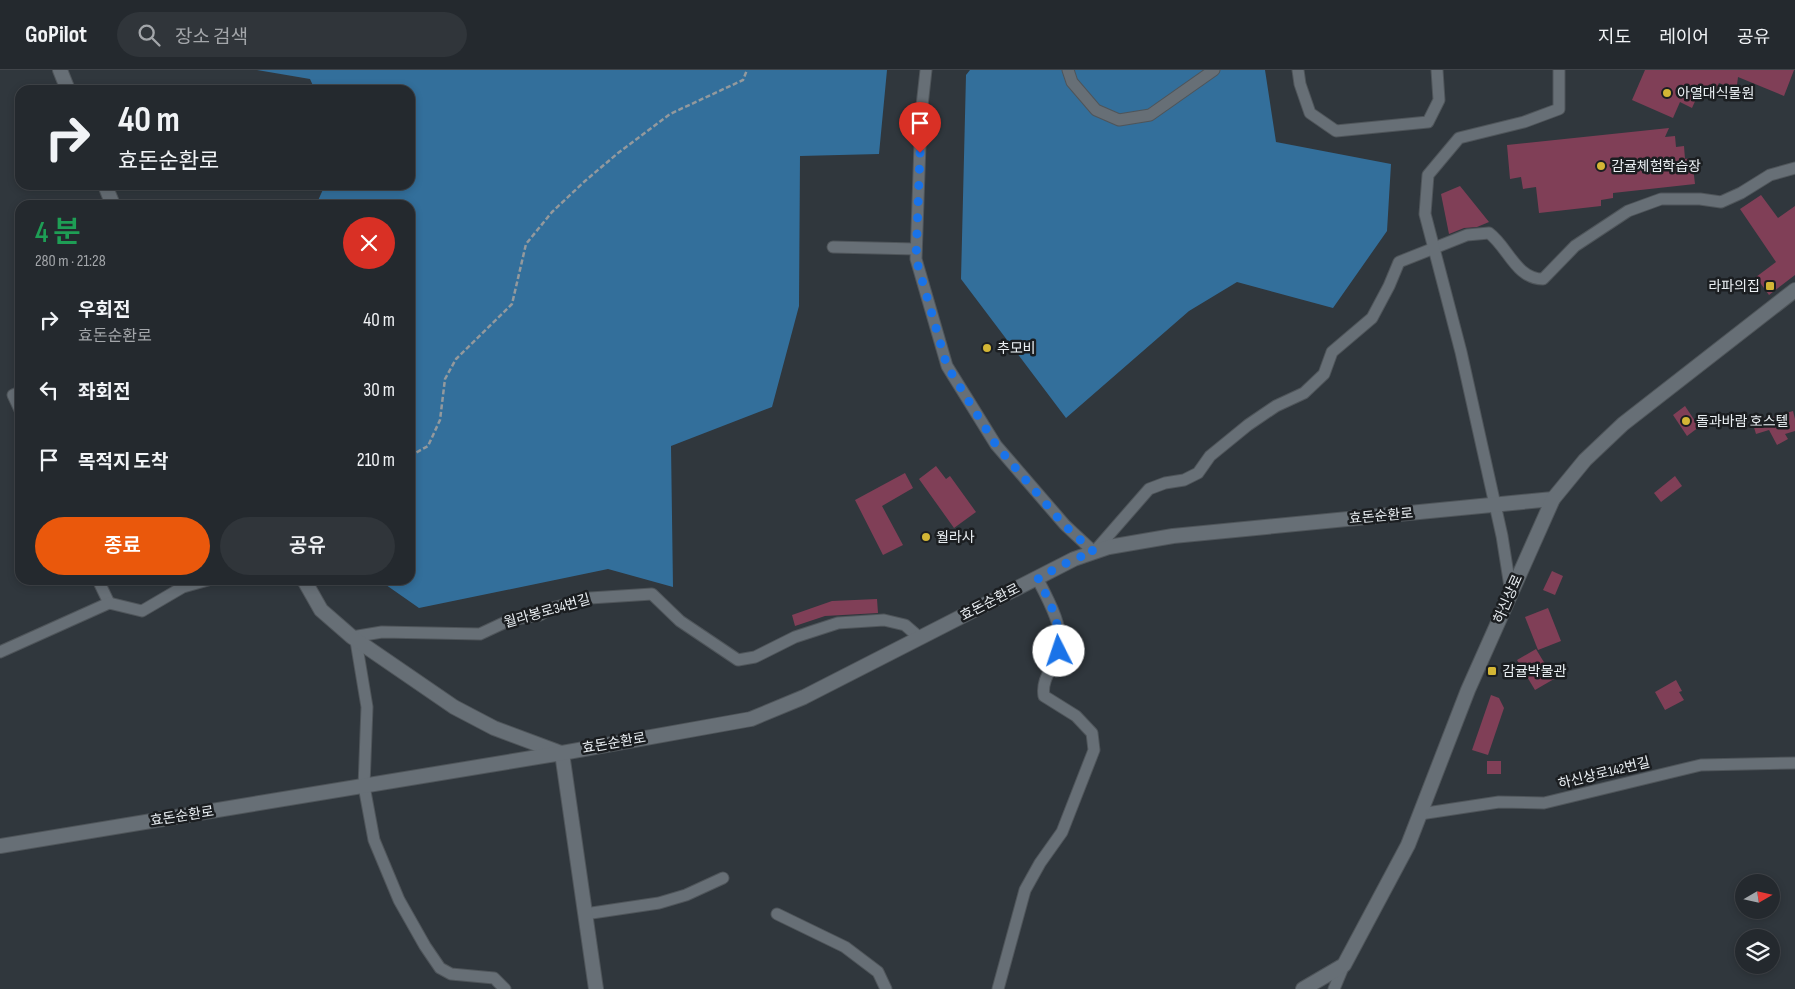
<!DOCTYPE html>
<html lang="ko">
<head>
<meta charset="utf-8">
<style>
  body { margin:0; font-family:"Sofia Sans Condensed","Noto Sans KR",sans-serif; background:#30353a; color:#f1f3f6; height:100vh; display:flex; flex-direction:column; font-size:19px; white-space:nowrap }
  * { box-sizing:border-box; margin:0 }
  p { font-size:16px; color:#a3a6aa }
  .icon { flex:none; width:28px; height:28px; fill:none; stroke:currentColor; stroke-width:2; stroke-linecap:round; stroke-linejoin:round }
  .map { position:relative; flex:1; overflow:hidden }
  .sheet { position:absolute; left:15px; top:130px; width:400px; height:385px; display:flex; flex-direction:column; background:#24292e; border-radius:15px; box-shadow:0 2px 8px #0003,0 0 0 1px #41454a }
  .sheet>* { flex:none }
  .hud { position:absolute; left:15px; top:15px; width:400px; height:105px; border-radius:15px; box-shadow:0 2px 8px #0003,0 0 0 1px #41454a; background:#24292e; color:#f1f3f6; overflow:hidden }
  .needle { width:32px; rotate:81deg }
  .buttons { position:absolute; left:1735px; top:804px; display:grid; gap:10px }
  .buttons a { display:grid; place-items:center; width:45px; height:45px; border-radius:50%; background:#24292e; box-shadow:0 2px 8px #0003,0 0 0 1px #41454a; font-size:25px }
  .pin { position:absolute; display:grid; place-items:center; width:42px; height:42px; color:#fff; margin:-51px -21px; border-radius:50% 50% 50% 0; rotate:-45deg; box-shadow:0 0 5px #0007 }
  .pin .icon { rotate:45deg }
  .me { position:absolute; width:55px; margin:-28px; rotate:356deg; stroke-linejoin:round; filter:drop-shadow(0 0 4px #0008) }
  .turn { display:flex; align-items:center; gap:18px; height:105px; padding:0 20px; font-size:22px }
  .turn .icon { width:65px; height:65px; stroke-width:2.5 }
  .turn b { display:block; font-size:35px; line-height:42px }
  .round { display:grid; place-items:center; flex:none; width:52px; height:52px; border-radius:26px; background:#30353a }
  .summary { display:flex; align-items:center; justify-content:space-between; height:85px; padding:0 20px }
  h1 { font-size:30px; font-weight:600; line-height:38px; color:#1e9e55 }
  .button { display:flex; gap:10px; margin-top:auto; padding:10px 20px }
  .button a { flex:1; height:58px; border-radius:30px; background:#ea580c; color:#fff; font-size:20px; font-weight:600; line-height:58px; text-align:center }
  .button a+a { background:#30353a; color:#f1f3f6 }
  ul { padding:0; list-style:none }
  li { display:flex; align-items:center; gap:15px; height:70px; padding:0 20px }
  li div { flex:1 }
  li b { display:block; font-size:19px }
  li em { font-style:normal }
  header { display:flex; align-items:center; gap:30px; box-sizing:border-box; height:70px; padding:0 25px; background:#24292e; border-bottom:1px solid #41454a }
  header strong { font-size:24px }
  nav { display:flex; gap:28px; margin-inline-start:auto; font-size:18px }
  .search { width:350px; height:45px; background:#30353a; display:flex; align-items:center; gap:12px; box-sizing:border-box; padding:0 18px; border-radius:28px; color:#a3a6aa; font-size:19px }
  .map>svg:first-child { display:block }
  .forest { fill:#336f9b }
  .building { fill:#803f57 }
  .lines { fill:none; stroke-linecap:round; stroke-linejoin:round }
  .minor-casing { stroke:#4f555a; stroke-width:13 }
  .tertiary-casing { stroke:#4f555a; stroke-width:16 }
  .path { stroke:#93999d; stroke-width:2.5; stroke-dasharray:5 2.5; stroke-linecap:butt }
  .minor { stroke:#676f76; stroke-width:11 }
  .tertiary { stroke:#676f76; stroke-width:14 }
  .route { stroke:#1a73e8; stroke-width:9; stroke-dasharray:0 16.2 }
  .poi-dot { fill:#d3b635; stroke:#1b1e21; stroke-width:2 }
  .labels { text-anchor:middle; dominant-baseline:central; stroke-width:5; stroke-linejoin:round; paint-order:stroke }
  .poi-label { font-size:14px; fill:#eaeff3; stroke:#1b1e21; text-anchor:start }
  .street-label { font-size:14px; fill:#eaeff3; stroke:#1b1e21 }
</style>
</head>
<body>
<header>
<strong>GoPilot</strong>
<div class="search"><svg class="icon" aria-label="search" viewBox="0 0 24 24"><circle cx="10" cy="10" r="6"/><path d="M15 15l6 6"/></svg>장소 검색</div>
<nav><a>지도</a><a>레이어</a><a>공유</a></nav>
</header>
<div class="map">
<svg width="1795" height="919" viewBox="0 0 1795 919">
  <rect width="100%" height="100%" fill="#30373d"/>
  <g class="forest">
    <path d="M257 0H887L879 84 800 86 799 236 772 337 671 376 673 517 608 499 419 538 379 510H410V135H316L325 115H410V20H315L310 9Z"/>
    <path d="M970 0H1265L1276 72 1391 94 1387 161 1333 238 1237 212 1189 241 1066 348 961 209 966 5Z"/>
  </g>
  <g class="building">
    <path d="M1645 0H1794L1784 26 1738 7 1737 15 1729 17 1719 13 1713 26 1700 20 1692 38 1680 32 1673 48 1632 30Z"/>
    <path d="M1669 58 1665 67 1675 66 1676 77 1684 76 1685 89 1692 88 1695 114 1613 123V128L1601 130V136L1539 143 1536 117 1523 119 1521 107 1510 109 1507 75Z"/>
    <path d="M1460 116 1489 152 1477 157 1464 158 1449 164 1441 124Z"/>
    <path d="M1761 125 1778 148 1795 136V205L1769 225 1756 207 1776 192 1740 139Z"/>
    <path d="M1685 336 1699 357 1687 366 1673 345Z"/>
    <path d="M1793 341 1795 349V361L1785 364 1788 369 1777 375 1769 360 1756 364 1752 351 1770 346V348Z"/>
    <path d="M936 396 946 409 950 406 976 442 954 458 919 409Z"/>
    <path d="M905 403 913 418 882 436 903 475 883 485 855 430Z"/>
    <path d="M1675 406 1682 416 1661 432 1654 423Z"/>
    <path d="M1552 501 1563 506 1555 525 1543 520Z"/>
    <path d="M877 529 878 543 825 546 795 556 792 545 832 531Z"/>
    <path d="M1548 538 1561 571 1538 580 1525 547Z"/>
    <path d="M1536 579 1554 609 1535 620 1517 590Z"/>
    <path d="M1676 610 1682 621 1679 622 1684 630 1665 640 1655 622Z"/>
    <path d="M1491 625 1499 628 1504 638 1488 685 1472 680Z"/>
    <rect x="1487" y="691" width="14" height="13"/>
  </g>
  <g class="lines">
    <g class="minor-casing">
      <g id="minor">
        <path d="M926 0 921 45 916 189 947 296 996 375 1065 455 1094 482 1149 419 1165 413 1184 410 1198 403 1210 386 1248 355 1276 336 1304 323 1324 304 1332 282 1372 248 1389 216 1399 192 1467 165 1489 163C1508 177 1516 209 1543 209L1575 176 1628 141 1661 129H1700L1721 132 1741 123 1770 105 1795 98"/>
        <path d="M1068 0 1072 12 1096 40 1119 50 1150 45 1214 0"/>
        <path d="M1298 0 1300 14 1310 43 1336 61 1428 52 1439 30 1437 0"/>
        <path d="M833 177 916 179"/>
        <path d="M20 322 13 325 20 340"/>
        <path d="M98 510 109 533"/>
        <path d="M1511 523 1502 466 1461 282 1425 144 1428 105 1459 68 1524 52 1559 39V0"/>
        <path d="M352 567 382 562 480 564 510 550 540 545 552 538 590 528 652 524 680 551 738 590 755 587 795 567 838 553 884 550 905 555 920 568"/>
        <path d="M356 571 367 637 364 716 374 770 399 830 425 876 440 898 451 904 494 908 505 919"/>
        <path d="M0 582 109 533 142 541 183 517 208 510"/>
        <path d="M1420 744 1499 732 1544 733 1701 695 1795 693"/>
        <path d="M585 844 659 833 686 825 723 808"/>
        <path d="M777 844 845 877 878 902 886 919"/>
        <path d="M998 919 1025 820 1040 793 1062 762 1094 680 1092 663 1076 646 1044 626C1041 609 1053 598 1059 582 1066 561 1047 527 1037 508"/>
        <path d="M1334 919 1344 895"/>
      </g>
    </g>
    <g class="tertiary-casing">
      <g id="tertiary">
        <path d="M60 0 68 20"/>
        <path d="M105 115 113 135"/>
        <path d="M304 510 321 540 352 567 454 637 494 658 561 683"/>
        <path d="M562 683 596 919"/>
        <path d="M0 776 562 683 751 649 804 627 1074 489 1109 477 1173 466 1553 429"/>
        <path d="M1303 919 1344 895 1408 775 1468 620 1553 429 1585 390 1623 354 1795 220"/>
      </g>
    </g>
    <path class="path" d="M410 386 428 376 440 350 445 309 456 289 512 234 526 174 552 142 585 111 618 83 670 44 743 10 747 0"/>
    <use href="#minor" class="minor"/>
    <use href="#tertiary" class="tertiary"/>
  </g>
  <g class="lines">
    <path class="route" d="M920 83 916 189 947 296 996 375 1064 455 1094 482 1074 489 1038 508C1050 533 1061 552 1059 581"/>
  </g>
  <g class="poi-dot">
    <circle cx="1667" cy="23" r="5"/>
    <circle cx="1601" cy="96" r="5"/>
    <rect x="1765" y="211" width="10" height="10" rx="2.5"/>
    <circle cx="987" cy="278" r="5"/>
    <circle cx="1686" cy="351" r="5"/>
    <circle cx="926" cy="467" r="5"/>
    <rect x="1487" y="596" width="10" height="10" rx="2.5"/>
  </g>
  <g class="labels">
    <g class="poi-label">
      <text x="1677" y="23">아열대식물원</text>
      <text x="1611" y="96">감귤체험학습장</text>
      <text x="1760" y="216" text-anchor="end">라파의집</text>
      <text x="997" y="278">추모비</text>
      <text x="1696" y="351">돌과바람 호스텔</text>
      <text x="936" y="467">월라사</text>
      <text x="1502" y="601">감귤박물관</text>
    </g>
    <g class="street-label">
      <text transform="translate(1381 446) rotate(-5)">효돈순환로</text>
      <text transform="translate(1508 529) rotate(-66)">하신상로</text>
      <text transform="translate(990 532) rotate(-27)">효돈순환로</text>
      <text transform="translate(547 541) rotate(-16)">월라봉로34번길</text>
      <text transform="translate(614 673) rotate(-10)">효돈순환로</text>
      <text transform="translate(1604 703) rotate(-14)">하신상로142번길</text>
      <text transform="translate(182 746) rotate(-9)">효돈순환로</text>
    </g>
  </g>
</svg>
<div class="buttons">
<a><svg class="needle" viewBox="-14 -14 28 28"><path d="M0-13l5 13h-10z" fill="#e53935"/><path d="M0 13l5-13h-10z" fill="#a3a6aa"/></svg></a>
<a><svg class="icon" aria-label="layers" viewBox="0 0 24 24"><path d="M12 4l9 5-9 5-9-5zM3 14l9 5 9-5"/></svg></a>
</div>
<div class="pin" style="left:920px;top:83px;background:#d93025"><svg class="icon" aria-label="arrive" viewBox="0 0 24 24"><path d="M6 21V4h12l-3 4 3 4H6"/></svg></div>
<svg class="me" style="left:1059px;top:581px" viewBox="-20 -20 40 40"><circle r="19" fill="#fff"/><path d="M0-13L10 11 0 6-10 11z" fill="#1a73e8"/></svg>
<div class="hud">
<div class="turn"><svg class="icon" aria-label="right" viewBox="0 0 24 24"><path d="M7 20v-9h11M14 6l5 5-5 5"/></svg><div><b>40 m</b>효돈순환로</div></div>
</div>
<section class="sheet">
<div class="summary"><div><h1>4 분</h1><p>280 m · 21:28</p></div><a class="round" style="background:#d93025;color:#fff"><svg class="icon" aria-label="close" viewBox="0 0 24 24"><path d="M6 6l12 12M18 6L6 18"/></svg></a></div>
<ul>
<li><svg class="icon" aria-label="right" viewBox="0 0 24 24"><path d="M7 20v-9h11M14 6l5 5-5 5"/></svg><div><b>우회전</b><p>효돈순환로</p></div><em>40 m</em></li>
<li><svg class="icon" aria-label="left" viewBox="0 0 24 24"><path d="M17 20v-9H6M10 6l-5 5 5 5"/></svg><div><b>좌회전</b></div><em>30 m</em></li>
<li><svg class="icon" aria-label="arrive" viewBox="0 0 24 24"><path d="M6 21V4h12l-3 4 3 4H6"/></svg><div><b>목적지 도착</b></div><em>210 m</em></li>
</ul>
<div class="button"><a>종료</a><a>공유</a></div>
</section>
</div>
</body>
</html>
